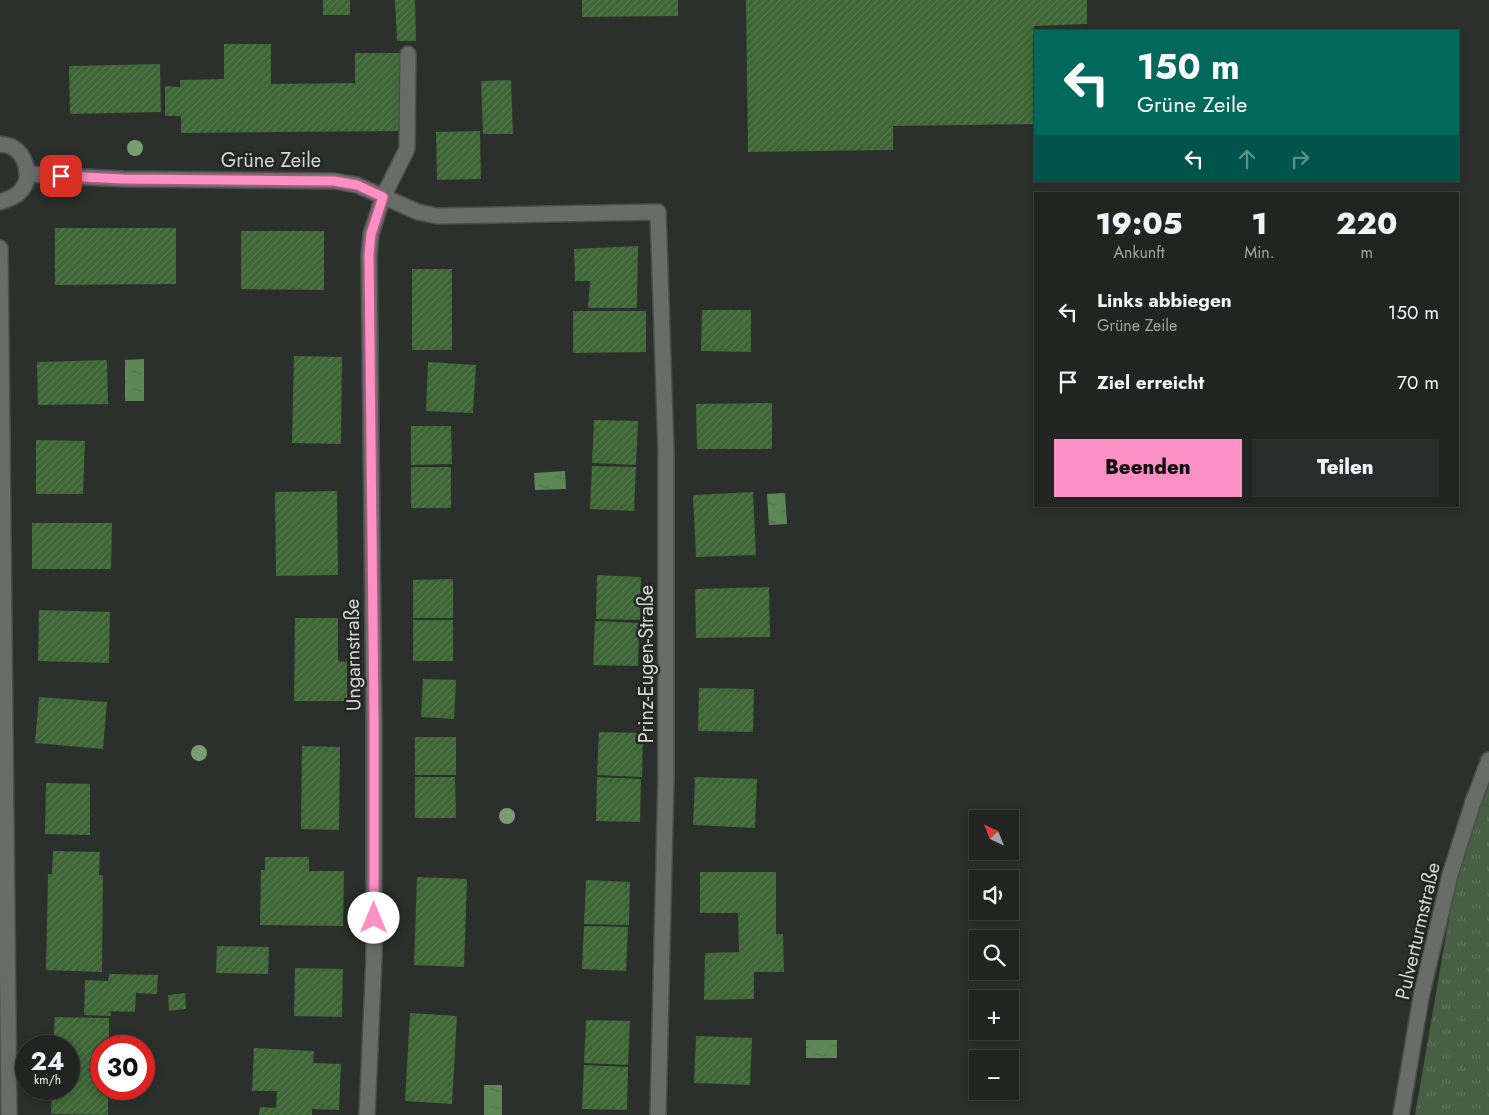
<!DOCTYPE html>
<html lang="de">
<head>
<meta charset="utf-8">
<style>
  body { margin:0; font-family:Jost,sans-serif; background:#292c2a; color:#f1f3f6; height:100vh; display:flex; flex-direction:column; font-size:19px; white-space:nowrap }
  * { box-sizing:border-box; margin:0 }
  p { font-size:16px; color:#a2a4a5 }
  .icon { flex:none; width:28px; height:28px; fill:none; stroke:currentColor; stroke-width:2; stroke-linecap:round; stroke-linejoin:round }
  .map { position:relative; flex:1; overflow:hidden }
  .sheet { position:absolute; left:1034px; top:192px; width:425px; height:315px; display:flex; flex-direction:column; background:#212421; border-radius:0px; box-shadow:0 2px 8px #0003,0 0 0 1px #3e413f }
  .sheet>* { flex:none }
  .guide { position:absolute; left:1034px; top:30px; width:425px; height:152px; border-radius:0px; box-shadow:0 2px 8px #0003,0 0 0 1px #3e413f; background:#00695c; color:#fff; overflow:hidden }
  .needle { width:32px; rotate:317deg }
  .controls { position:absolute; left:969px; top:810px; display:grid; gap:10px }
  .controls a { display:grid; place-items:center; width:50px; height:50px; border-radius:0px; background:#212421; box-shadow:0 2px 8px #0003,0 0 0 1px #3e413f; font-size:25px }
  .speed { position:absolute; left:15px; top:1035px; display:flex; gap:10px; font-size:25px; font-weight:700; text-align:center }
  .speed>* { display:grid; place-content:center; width:65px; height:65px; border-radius:50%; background:#212421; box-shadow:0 2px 8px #0003,0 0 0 1px #3e413f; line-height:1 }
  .speed small { font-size:12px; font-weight:400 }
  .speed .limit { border:8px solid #d22; background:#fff; color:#111 }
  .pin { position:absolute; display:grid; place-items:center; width:42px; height:42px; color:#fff; margin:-21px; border-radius:10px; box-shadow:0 2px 8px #0006 }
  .me { position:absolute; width:55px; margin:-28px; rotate:0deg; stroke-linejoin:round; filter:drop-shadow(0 0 4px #0008) }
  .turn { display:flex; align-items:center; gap:18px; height:105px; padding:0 20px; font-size:22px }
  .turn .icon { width:65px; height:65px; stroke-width:2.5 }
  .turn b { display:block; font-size:35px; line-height:42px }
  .lanes { display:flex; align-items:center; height:48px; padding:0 20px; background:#0003; justify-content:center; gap:25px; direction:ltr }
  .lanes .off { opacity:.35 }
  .eta { display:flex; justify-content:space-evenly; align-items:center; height:85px; text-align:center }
  .eta b { font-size:30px; font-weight:800; line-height:35px }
  .primary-button { display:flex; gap:10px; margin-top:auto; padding:10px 20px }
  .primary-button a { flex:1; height:58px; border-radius:0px; background:#fc8fc3; color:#111; font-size:20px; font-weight:800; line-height:58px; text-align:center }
  .primary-button a+a { background:#292c2a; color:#f1f3f6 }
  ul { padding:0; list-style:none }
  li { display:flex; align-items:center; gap:15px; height:70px; padding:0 20px }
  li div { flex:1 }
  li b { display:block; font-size:19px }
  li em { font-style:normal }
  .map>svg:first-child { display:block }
  .grass { fill:url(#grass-tufts) }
  .park { fill:#475f42 }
  .water { fill:url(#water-ripples) }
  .building { fill:url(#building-hatch) }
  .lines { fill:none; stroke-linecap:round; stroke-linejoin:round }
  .lane-casing { stroke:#4a4d4a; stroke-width:18 }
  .street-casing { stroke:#4a4d4a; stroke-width:18 }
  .lane { stroke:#696c68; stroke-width:15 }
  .street { stroke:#696c68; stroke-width:15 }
  .tree { fill:#799d73 }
  .route-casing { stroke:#a45d7f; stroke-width:12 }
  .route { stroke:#fc8fc3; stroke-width:9 }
  .labels { text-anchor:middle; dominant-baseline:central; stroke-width:5; stroke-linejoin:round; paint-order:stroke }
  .street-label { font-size:20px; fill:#d4d6d4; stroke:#232622 }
</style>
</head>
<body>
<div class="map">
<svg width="1489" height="1115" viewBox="0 0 1489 1115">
  <defs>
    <pattern id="grass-tufts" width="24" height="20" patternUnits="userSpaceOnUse" patternTransform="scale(1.25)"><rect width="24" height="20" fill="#475f42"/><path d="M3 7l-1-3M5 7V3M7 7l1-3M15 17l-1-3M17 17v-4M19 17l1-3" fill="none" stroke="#61755c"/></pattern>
    <pattern id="water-ripples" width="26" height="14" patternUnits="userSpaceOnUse" patternTransform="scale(1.25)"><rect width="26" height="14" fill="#5d8756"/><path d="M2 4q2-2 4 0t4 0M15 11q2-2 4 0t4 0" fill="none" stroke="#536e4e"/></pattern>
    <pattern id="building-hatch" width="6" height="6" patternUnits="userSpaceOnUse" patternTransform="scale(1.25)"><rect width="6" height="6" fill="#3c6434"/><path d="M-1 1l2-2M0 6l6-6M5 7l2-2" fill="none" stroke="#577950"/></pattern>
  </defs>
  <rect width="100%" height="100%" fill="#2c302c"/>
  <path class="grass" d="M1480 802 1489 807V1115H1415L1455 883Z"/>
  <path class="park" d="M1489 778V807L1480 802Z"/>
  <g class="water">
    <path d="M144 359V401H125V360Z"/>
    <path d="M565 471 566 489 535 490 534 473Z"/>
    <path d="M785 493 787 524 769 525 767 494Z"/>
    <rect x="806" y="1040" width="31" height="18"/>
    <rect x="484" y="1085" width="18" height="30"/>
  </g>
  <g class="building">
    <rect x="323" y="0" width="27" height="15"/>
    <path d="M395 0H415L416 41H397Z"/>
    <path d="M582 0H678V16L582 17Z"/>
    <path d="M746 0H1087V24L1034 26 1035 124 893 126V150L748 152Z"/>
    <path d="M224 44H271V84L355 83V53H400L401 131 181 133V116H165V86L180 87V80L224 79Z"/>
    <path d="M160 64 161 112 70 114 69 66Z"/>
    <path d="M511 80 513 134H483L481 81Z"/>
    <path d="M480 131 481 179 437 180 436 132Z"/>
    <path d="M55 228H176V284L55 285Z"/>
    <path d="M241 231H324V290L241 289Z"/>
    <path d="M638 246 637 308H588L590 281H575L574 249Z"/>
    <rect x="412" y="269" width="40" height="81"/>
    <path d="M702 310H751V352L701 351Z"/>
    <path d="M573 311H646V352L573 353Z"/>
    <path d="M294 356 342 357 341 444 292 443Z"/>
    <path d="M107 360 108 404 38 405 37 362Z"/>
    <path d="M428 362 476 365 473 413 426 411Z"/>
    <path d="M772 403V449H697L696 404Z"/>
    <path d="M594 420 638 421 636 465 592 463Z"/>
    <path d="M411 426H451L452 464 411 465Z"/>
    <path d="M36 440 85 441 83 494H36Z"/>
    <path d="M592 466 636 467 634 511 590 509Z"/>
    <rect x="411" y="467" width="40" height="41"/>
    <path d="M337 491 338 575 276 576 275 492Z"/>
    <path d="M753 492 756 555 696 557 693 495Z"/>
    <path d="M32 523H112L111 569H32Z"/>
    <path d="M597 575 641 577 640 620 596 619Z"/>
    <path d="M453 579V618H413V580Z"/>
    <path d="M769 587 770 637 696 638 695 589Z"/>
    <path d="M39 610 110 612 109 663 38 661Z"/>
    <path d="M295 618H338V661L347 662V701H294Z"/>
    <rect x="413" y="620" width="40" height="41"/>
    <path d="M595 621 639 623 638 666 593 665Z"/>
    <path d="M423 679 456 680 454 719 421 717Z"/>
    <path d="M699 688 754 689 753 732 698 731Z"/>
    <path d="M39 697 107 702 103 749 35 743Z"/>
    <path d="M599 732 643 733 642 777 597 775Z"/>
    <rect x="415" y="737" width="41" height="38"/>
    <path d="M302 746 340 747 339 830 301 829Z"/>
    <path d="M415 777H455L456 818H415Z"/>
    <path d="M597 777 641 779 640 822 596 821Z"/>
    <path d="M695 777 757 779 755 828 693 825Z"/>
    <path d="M46 783 90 784V835L45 834Z"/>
    <path d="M53 851 100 852 99 875H103L102 972 46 970 48 874H52Z"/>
    <path d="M265 857H309V871H344L343 926 260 925 261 870H265Z"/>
    <path d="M700 872H776V934H783L784 972H754V999L704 1000 705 953 739 952 738 913H700Z"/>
    <path d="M417 877 467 879 464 967 414 965Z"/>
    <path d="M586 880 630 882 629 925 584 924Z"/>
    <path d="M584 926 628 927 626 971 582 969Z"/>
    <path d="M217 946 269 947 268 974 216 973Z"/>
    <path d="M295 968 343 969 342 1017 294 1016Z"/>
    <path d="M109 974 158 975 157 994 136 993 135 1012 111 1011V1016L84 1015 85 980 108 981Z"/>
    <path d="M185 993 186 1009 169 1011 168 995Z"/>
    <path d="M410 1013 457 1016 452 1104 405 1101Z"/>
    <path d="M55 1017 109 1018V1046H101V1089H108V1115L51 1114 52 1089H69V1046H53Z"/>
    <path d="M586 1020 630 1021 628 1065 584 1063Z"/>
    <path d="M696 1036 752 1038 750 1085 694 1083Z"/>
    <path d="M254 1048 314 1051 313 1063 341 1064 339 1110 312 1109V1115H259L260 1107 276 1108 277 1091H252Z"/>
    <path d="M584 1065 628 1067 627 1110 582 1109Z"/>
  </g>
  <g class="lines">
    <g class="lane-casing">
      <g id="lane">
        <path d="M383 197 407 149 408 54"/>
        <path d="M1401 1115 1421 997 1450 875 1473 802"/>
      </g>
    </g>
    <g class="street-casing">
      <g id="street">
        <path d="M0 144C3 145 9 145 12 147 25 154 32 175 23 188 18 196 9 199 0 202"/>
        <path d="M28 174 124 179 334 181 357 185 418 212 437 216 658 212 666 452V777L658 1115"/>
        <path d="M0 248 9 1115"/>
        <path d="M1473 802 1489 760"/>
        <path d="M367 1115 374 957V719L369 255 371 234 383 197"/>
      </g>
    </g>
    <use href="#lane" class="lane"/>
    <use href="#street" class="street"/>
  </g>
  <g class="tree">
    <circle cx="135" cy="148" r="8"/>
    <circle cx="199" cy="753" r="8"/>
    <circle cx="507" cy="816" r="8"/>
  </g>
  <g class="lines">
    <g class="route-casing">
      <path id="route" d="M61 176 124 179 334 181 357 185 383 197 371 234 369 255 374 719V918"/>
    </g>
    <use href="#route" class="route"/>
  </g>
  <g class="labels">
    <g class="street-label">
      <text x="271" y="160">Grüne Zeile</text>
      <text transform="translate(353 655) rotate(-91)">Ungarnstraße</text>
      <text transform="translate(646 664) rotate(-90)">Prinz-Eugen-Straße</text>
      <text transform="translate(1418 931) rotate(-77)">Pulverturmstraße</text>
    </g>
  </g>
</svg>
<div class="controls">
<a><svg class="needle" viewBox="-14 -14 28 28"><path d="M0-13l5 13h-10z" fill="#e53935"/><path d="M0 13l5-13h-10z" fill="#a2a4a5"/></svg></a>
<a><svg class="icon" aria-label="sound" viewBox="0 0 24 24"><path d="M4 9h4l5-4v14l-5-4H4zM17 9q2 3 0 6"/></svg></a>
<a><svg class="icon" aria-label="search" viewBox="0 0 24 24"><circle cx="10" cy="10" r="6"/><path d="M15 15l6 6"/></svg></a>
<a>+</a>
<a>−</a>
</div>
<div class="speed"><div>24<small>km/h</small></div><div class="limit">30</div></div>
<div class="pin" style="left:61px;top:176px;background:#d93025"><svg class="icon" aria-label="arrive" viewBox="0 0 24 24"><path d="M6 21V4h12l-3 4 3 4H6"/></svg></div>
<svg class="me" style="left:374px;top:918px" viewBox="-20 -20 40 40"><circle r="19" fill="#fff"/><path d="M0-13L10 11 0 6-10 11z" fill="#fc8fc3"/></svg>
<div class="guide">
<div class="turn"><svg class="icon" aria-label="left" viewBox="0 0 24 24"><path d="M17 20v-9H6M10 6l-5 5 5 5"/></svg><div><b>150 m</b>Grüne Zeile</div></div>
<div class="lanes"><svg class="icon" aria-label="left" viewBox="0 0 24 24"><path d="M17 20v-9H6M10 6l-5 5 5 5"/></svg><svg class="icon off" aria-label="ahead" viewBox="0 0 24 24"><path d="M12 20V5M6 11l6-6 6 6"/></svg><svg class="icon off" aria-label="right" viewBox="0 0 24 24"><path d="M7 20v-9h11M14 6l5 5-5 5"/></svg></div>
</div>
<section class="sheet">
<div class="eta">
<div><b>19:05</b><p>Ankunft</p></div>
<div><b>1</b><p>Min.</p></div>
<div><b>220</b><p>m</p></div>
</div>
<ul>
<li><svg class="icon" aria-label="left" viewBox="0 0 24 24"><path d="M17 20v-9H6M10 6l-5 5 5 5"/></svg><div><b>Links abbiegen</b><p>Grüne Zeile</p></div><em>150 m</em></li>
<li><svg class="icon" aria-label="arrive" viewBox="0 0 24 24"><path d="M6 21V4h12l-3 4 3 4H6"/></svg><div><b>Ziel erreicht</b></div><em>70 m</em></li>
</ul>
<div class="primary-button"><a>Beenden</a><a>Teilen</a></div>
</section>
</div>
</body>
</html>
